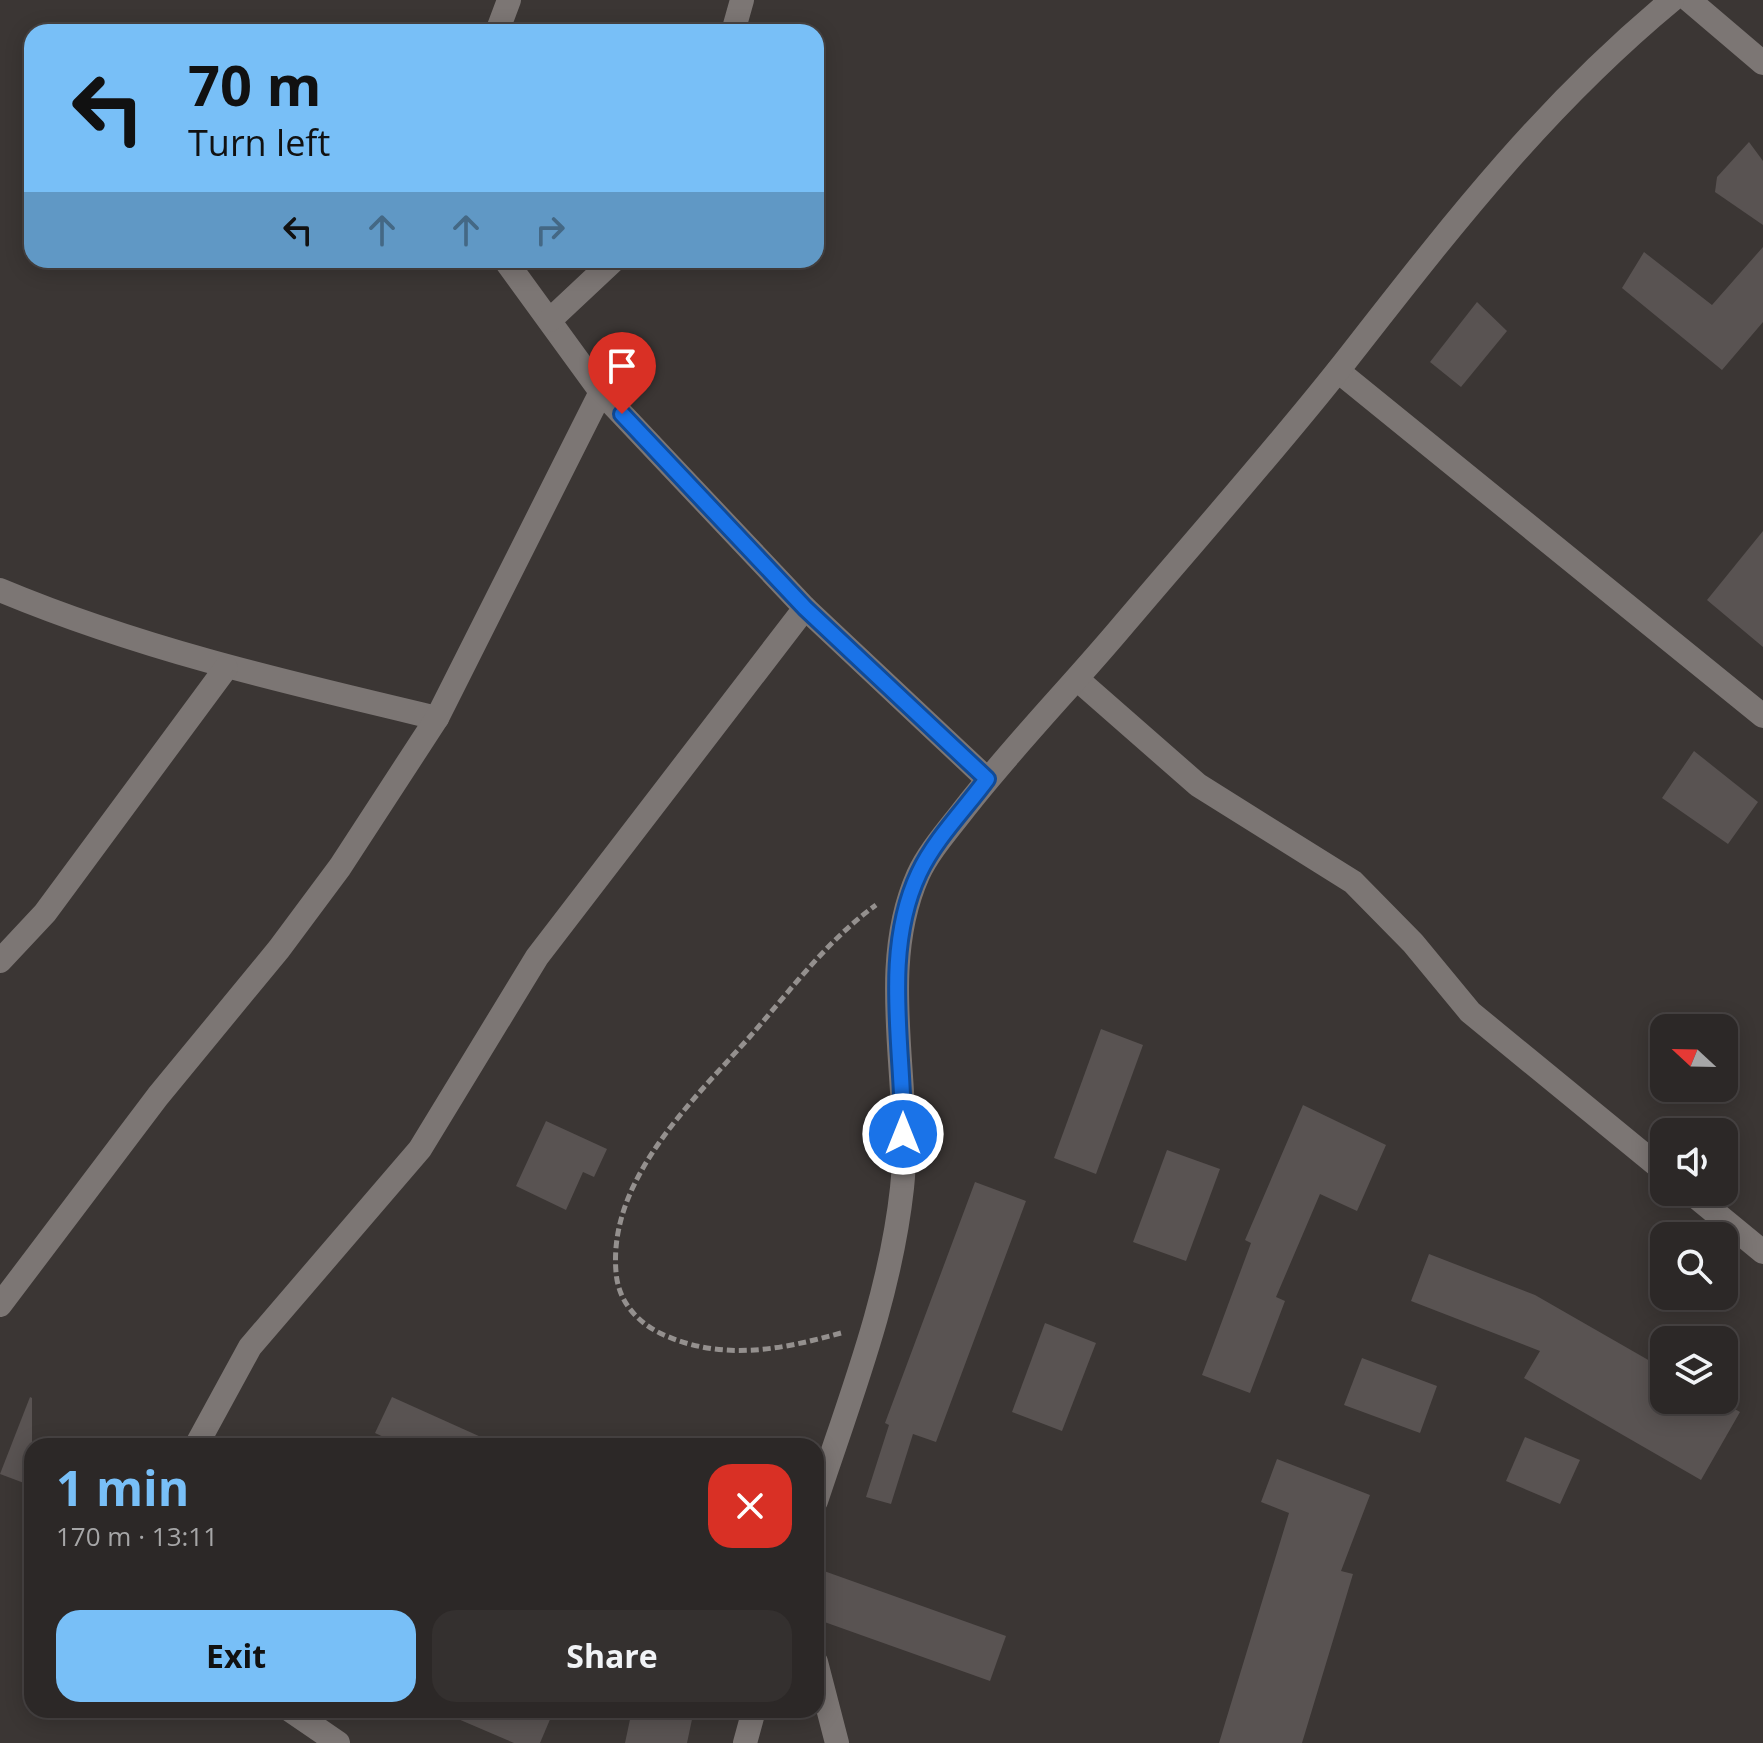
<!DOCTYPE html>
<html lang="en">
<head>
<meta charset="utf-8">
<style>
  body { margin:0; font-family:"Open Sans",sans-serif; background:#34302f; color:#f1f3f6; height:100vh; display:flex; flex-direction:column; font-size:30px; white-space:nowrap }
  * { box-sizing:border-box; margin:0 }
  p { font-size:26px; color:#a6a6a7 }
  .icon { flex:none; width:44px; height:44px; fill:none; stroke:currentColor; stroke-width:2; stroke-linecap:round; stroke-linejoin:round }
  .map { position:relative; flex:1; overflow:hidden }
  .sheet { position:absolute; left:24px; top:1438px; width:800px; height:280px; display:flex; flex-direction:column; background:#2c2827; border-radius:24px; box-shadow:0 4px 20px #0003,0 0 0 2px #484444 }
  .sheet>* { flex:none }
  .hud { position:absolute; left:24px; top:24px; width:800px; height:244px; border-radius:24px; box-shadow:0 4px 20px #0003,0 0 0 2px #484444; background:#78bff7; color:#111; overflow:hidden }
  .needle { width:52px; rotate:292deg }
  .fabs { position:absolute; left:1650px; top:1014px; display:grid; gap:16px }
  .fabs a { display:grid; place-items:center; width:88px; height:88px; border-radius:16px; background:#2c2827; box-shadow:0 4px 20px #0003,0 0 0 2px #484444; font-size:40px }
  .pin { position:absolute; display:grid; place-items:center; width:68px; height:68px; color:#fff; margin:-82px -34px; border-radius:50% 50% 50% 0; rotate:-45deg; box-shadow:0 0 8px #0007 }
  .pin .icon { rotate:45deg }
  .me { position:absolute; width:88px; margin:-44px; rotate:0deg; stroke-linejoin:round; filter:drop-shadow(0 0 6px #0008) }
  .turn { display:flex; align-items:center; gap:28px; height:168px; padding:0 32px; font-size:36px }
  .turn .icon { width:104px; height:104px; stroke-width:2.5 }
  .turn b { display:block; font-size:56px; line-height:68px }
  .lanes { display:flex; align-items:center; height:76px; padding:0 32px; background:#0003; justify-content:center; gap:40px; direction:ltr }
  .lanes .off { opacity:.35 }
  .round { display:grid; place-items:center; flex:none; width:84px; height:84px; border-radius:24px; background:#34302f }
  .summary { display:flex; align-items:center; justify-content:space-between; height:136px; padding:0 32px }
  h1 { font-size:48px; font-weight:700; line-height:60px; color:#78bff7 }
  .cta { display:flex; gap:16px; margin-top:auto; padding:16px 32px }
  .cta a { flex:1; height:92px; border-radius:24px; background:#78bff7; color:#111; font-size:32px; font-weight:700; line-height:92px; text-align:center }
  .cta a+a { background:#34302f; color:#f1f3f6 }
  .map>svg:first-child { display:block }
  .building { fill:#595352 }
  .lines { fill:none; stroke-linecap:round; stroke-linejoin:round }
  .path { stroke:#94908e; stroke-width:5; stroke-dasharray:8 4; stroke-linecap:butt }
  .street { stroke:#7c7674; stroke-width:24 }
  .secondary { stroke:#7c7674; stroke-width:24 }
  .route-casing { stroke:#114b97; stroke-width:20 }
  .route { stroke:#1a73e8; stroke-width:14 }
</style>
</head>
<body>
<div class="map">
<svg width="1763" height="1743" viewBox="0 0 1763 1743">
  <rect width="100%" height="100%" fill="#3b3634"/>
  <g class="building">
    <path d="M1749 142 1763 161V225L1715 192 1717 177Z"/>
    <path d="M1763 247V322L1722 370 1622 288 1644 252 1712 305Z"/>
    <path d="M1477 302 1507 331 1461 387 1430 362Z"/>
    <path d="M1763 531V647L1707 600Z"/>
    <path d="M1694 751 1758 802 1728 844 1662 798Z"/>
    <path d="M1101 1029 1143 1045 1096 1174 1054 1158Z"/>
    <path d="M1303 1105 1386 1145 1357 1211 1320 1194 1276 1297 1285 1301 1250 1393 1202 1375 1251 1243 1245 1240Z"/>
    <path d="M546 1121 607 1149 594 1177 583 1172 566 1210 516 1186Z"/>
    <path d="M1167 1150 1220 1169 1186 1261 1133 1242Z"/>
    <path d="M975 1182 1026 1201 936 1442 913 1434 891 1504 866 1497 889 1425 885 1423Z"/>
    <path d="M1429 1254 1535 1295 1664 1369V1400H1719L1740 1412 1701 1480 1524 1378 1540 1351 1411 1301Z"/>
    <path d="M1045 1323 1096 1343 1062 1431 1012 1412Z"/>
    <path d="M1362 1358 1437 1386 1420 1433 1344 1405Z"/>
    <path d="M30 1397 32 1398V1486L0 1474Z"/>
    <path d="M392 1397 501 1446H403L375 1433Z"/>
    <path d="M1525 1437 1580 1460 1560 1504 1506 1481Z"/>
    <path d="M1277 1459 1370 1495 1341 1571 1353 1574 1302 1743H1219L1289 1513 1261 1502Z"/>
    <path d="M824 1571 1006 1636 990 1681 816 1619V1593Z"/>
    <path d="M437 1710H554L540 1743H514Z"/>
    <path d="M632 1710H694L687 1743H625Z"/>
  </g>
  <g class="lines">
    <path class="path" d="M841 1333C780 1350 723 1361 664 1335 637 1323 618 1301 616 1272 608 1177 696 1098 754 1032 792 988 829 939 876 905"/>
    <g class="street">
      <path d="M1689 0 1763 63"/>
      <path d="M497 32 509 0"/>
      <path d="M733 32 742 0"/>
      <path d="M505 260 601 392 805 608 987 779"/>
      <path d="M550 320 614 260"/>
      <path d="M1338 371 1763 716"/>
      <path d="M0 590C141 649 289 683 437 718"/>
      <path d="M1077 679 1198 785 1353 882 1413 943 1470 1012 1664 1171"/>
      <path d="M0 961 45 913 226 668"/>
      <path d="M1690 1192 1763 1252"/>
      <path d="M0 1305 158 1096 279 949 340 867 437 718 601 392"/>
      <path d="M196 1446 250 1347 420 1149 537 957 805 608"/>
      <path d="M816 1662 837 1743"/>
      <path d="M290 1710 338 1743"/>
    </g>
    <g class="secondary">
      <path d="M816 1501C850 1398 890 1298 902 1188 913 1086 875 972 918 875 929 851 949 829 965 808 1015 744 1072 686 1124 624 1196 539 1271 455 1340 368 1445 234 1539 110 1672 0"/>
      <path d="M745 1743 754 1710"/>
    </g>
  </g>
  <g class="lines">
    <g class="route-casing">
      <path id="route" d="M622 414 805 608 987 779C965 809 935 839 919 873 881 953 904 1050 903 1134"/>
    </g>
    <use href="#route" class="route"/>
  </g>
</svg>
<div class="fabs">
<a><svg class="needle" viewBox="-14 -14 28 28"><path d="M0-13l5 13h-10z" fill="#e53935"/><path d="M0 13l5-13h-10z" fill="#a6a6a7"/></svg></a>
<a><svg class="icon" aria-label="sound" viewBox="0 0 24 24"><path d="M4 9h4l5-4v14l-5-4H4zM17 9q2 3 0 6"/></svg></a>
<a><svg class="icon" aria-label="search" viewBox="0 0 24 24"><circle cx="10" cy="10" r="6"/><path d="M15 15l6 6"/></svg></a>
<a><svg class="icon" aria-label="layers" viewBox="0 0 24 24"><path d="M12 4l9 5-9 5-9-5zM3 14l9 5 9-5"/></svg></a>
</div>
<div class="pin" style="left:622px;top:414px;background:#d93025"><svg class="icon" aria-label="arrive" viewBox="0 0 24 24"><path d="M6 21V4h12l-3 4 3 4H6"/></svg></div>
<svg class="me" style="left:903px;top:1134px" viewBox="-20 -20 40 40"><circle r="17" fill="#1a73e8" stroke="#fff" stroke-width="3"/><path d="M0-11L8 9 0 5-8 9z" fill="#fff"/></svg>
<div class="hud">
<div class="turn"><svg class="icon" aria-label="left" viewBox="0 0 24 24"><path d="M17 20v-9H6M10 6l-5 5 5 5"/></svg><div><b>70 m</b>Turn left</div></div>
<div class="lanes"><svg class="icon" aria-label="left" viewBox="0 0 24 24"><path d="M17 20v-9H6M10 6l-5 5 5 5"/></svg><svg class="icon off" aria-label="ahead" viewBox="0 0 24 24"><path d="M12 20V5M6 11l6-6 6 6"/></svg><svg class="icon off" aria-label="ahead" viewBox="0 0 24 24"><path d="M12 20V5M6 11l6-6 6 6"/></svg><svg class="icon off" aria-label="right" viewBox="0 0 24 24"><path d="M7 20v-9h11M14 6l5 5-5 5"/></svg></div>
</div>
<section class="sheet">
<div class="summary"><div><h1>1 min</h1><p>170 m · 13:11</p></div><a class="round" style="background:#d93025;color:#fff"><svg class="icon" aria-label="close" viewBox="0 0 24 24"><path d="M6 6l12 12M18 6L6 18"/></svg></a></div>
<div class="cta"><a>Exit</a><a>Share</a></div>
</section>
</div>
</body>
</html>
